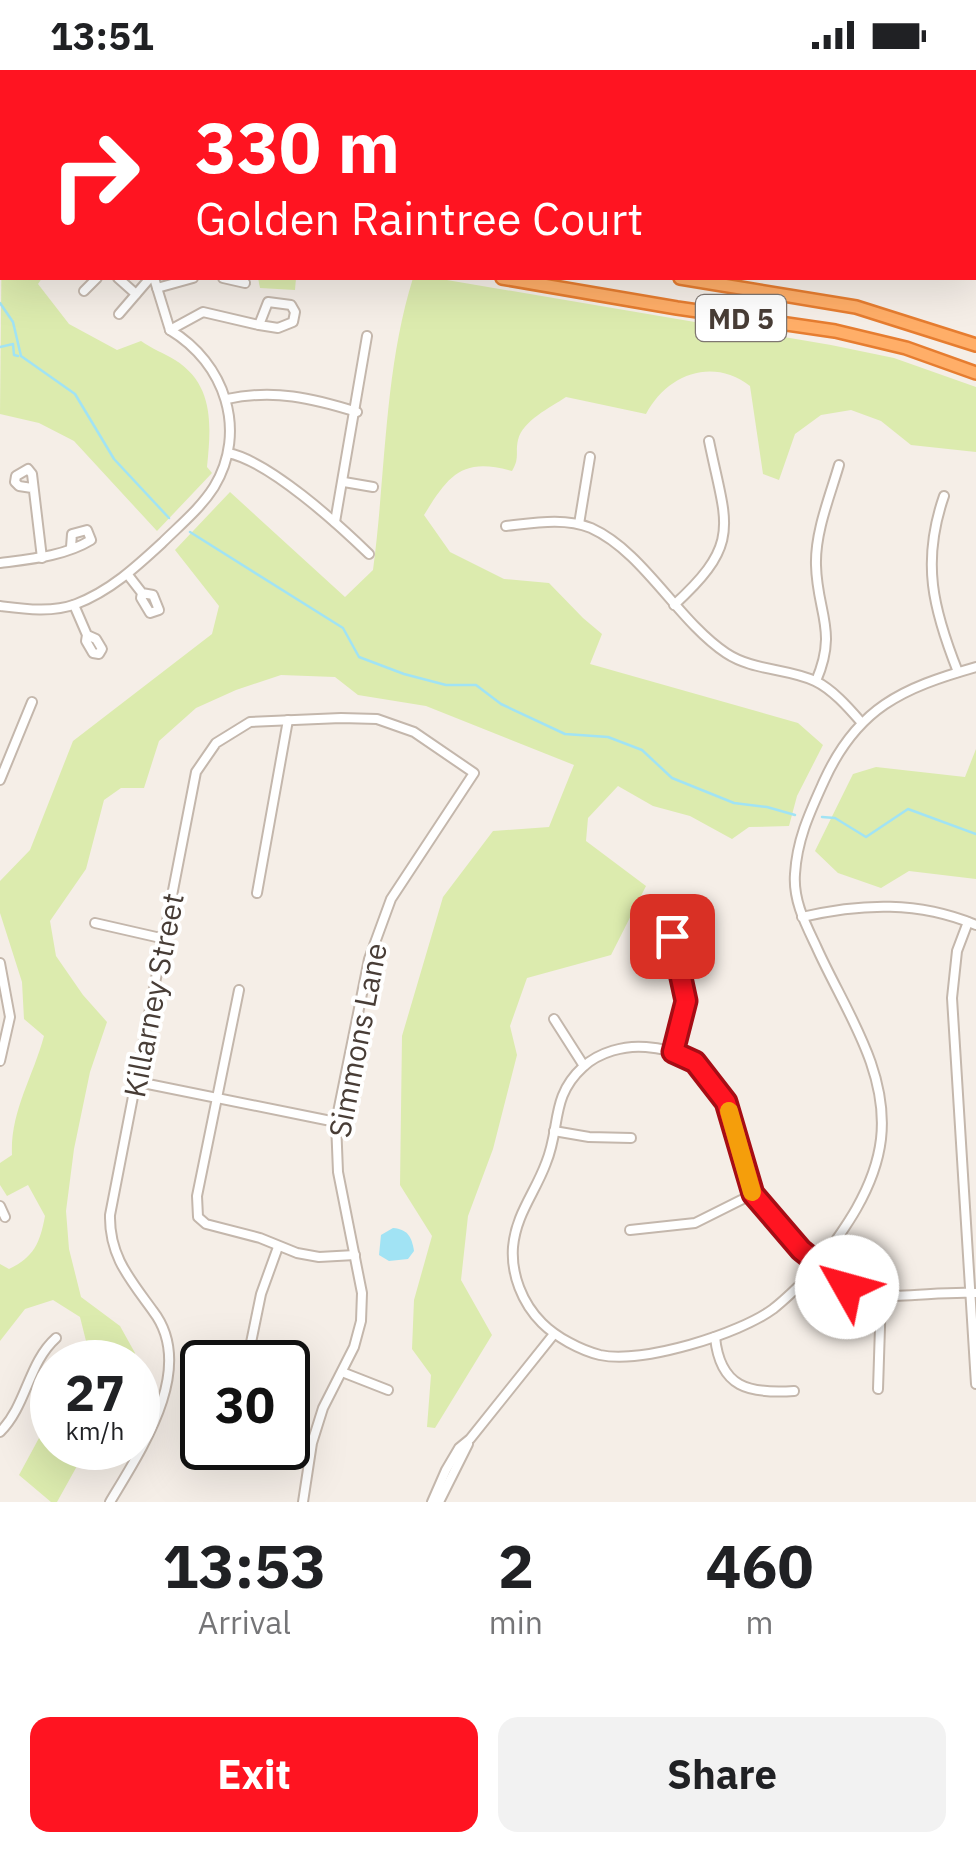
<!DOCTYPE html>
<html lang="en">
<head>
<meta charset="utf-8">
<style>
  body { margin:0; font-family:"IBM Plex Sans",sans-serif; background:#f2f2f2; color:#202124; height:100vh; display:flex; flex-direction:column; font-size:38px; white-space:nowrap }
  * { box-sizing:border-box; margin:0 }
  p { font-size:32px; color:#757577 }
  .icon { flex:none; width:55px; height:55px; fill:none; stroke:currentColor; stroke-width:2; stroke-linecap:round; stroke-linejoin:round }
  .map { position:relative; height:1432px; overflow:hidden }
  .panel { display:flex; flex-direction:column; background:#fff; flex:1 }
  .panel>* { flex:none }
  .hud { position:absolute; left:0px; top:0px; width:978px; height:210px; box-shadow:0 10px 40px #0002; background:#ff1421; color:#fff; overflow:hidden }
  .speed { position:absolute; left:30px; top:1270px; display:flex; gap:20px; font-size:50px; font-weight:700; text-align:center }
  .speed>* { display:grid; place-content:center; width:130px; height:130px; border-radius:50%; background:#fff; box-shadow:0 10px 40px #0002; line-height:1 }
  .speed small { font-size:25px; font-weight:400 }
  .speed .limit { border:5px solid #111; border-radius:15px; background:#fff; color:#111 }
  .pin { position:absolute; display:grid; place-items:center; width:85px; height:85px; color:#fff; margin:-42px; border-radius:20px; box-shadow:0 5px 15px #0006 }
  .me { position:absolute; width:110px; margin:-55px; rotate:308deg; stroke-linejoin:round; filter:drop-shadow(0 0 8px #0008) }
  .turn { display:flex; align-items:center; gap:35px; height:210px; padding:0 30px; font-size:45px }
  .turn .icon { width:130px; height:130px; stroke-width:2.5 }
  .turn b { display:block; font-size:70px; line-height:85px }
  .eta { display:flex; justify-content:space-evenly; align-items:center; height:170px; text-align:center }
  .eta b { font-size:60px; font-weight:700; line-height:70px }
  .action { display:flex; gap:20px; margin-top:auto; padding:20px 30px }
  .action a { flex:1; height:115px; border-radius:20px; background:#ff1421; color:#fff; font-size:40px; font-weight:700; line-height:115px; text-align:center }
  .action a+a { background:#f2f2f2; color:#202124 }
  .status { display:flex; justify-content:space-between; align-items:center; height:70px; padding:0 50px; background:#fff; direction:ltr }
  .status svg { height:28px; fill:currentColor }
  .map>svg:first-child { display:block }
  .green { fill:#dcebae }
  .water { fill:#a1e3f4 }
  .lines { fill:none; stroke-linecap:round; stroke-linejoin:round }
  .stream { stroke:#a1e3f4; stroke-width:2.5 }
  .minor-casing { stroke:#c4b7ac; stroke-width:12 }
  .highway-casing { stroke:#e67d30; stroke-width:16 }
  .minor { stroke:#fff; stroke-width:8 }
  .highway { stroke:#ffae68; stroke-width:11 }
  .route-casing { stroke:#a60d15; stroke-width:25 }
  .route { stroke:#ff1421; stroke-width:18 }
  .slow { stroke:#f59e0b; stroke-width:18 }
  .labels { text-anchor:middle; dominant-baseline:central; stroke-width:8; stroke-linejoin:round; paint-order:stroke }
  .shield { fill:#fff; stroke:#7f7772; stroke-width:2.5 }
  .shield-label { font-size:28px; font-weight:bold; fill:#483d36 }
  .street-label { font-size:30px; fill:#483d36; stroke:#fff }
</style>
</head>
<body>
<div class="status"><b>13:51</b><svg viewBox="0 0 49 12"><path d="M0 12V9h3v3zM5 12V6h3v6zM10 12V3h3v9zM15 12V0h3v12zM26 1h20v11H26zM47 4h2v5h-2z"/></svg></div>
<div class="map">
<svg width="976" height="1432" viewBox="0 0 976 1432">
  <rect width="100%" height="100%" fill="#f5eee7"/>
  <g class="green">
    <path d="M2 144V208H42L38 214 69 254 117 280 141 271C152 279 164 283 175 290 215 315 211 357 207 397L212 403 157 461 74 371 39 353 0 344Z"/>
    <path d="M258 208H296L295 220 260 218Z"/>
    <path d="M413 208H435L831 275 894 288 976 317V382L911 375 881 351 851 340 821 345 795 364 779 410 763 404 750 316C713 287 667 304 646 344L566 327C550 338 523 350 518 370 515 383 520 388 512 401 462 387 449 405 424 445L450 482 504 509 549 513 583 548 602 564 590 594 798 653 823 675 797 726 789 756 749 757 732 769 690 746 653 736 618 716 588 748 586 771 646 816 611 885 527 908 510 956 517 985 493 1079 468 1146 461 1210 492 1265 435 1358 427 1357 431 1305 412 1279 414 1230 432 1166 400 1115 402 966 443 827 493 761 549 757 574 695 426 636 358 625 335 607 281 605 236 620 196 638 159 671 144 718H121L104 730 86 799 50 851 56 886 83 925 107 952 90 1002 74 1079 66 1141 69 1179 81 1227 120 1256 135 1283 133 1292H79L87 1275 80 1247 53 1230 25 1239 0 1271V1194L9 1199C34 1187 40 1173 45 1146L28 1115 7 1126 0 1115V1093L12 1085C10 1042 33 1007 44 966L24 949 22 912 0 843V811L30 780 73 671 212 564 219 536 175 480 230 422 345 527 373 500C386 403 384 301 413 208Z"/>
    <path d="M976 679V809L909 801 881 818 838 803 815 781 853 704 876 697 965 707Z"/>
    <path d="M52 1344V1378H87L57 1432H51L19 1405Z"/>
  </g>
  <path class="water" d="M393 1158C408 1159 412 1168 414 1181L408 1189 389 1191 379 1185 381 1165Z"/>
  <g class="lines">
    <g class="stream">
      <path d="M0 233 13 252 21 286 75 324 114 389 169 448"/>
      <path d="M0 277 13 274 14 285 18 286"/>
      <path d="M190 462 343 558 359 587 404 604 446 615H476L501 634 565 664 608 667 642 680 672 708 734 733 767 737 795 745"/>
      <path d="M822 747 835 748 866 767 908 739 976 764"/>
    </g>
    <g class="minor-casing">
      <g id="minor">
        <path d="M399 0 408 2"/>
        <path d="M742 0 745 2"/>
        <path d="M59 2 61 0"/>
        <path d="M118 208 136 224"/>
        <path d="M154 208 170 260"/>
        <path d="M223 208 245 213"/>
        <path d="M157 218 193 208"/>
        <path d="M84 221 97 208"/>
        <path d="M268 232 291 235 295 242 293 252 278 258 259 255Z"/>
        <path d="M119 244 150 208"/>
        <path d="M170 260 203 242 259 255"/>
        <path d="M227 329C274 319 312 328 357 342"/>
        <path d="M228 383C269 391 338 454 369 484"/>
        <path d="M344 412 373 417"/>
        <path d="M32 418 19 416 15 412 16 406 28 399 32 404 42 488"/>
        <path d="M944 426C921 492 933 539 958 602"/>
        <path d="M335 452 367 266"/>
        <path d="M579 454 590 387"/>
        <path d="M506 456C533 453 565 447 591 458 644 482 677 550 726 583 753 601 787 598 815 611 832 619 848 637 861 652"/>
        <path d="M0 493C31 489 65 486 91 470L87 460 72 464 71 477"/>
        <path d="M128 505 142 523 141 528 150 543 159 540 153 525 142 523"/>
        <path d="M74 535 87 565 96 569 102 579 99 584 93 583 86 571 87 565"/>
        <path d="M674 535C743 472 726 455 709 371"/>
        <path d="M0 536C24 539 52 543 76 534 110 521 136 497 162 473 180 455 200 439 214 417 248 361 225 293 170 260"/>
        <path d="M976 597C902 618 857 638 824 711 810 742 797 769 795 804 793 830 805 853 816 876 843 937 889 999 881 1069 875 1120 842 1163 812 1203 800 1215 787 1228 773 1239 739 1264 643 1294 600 1285 580 1280 556 1267 542 1253 522 1233 511 1204 513 1177 516 1144 535 1123 546 1093 561 1057 550 1027 583 997 599 982 625 975 646 977 739 984 723 1062 753 1122 761 1140 802 1183 817 1196 872 1242 912 1220 976 1223"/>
        <path d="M816 611C838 560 817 543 816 495 815 462 830 426 839 395"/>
        <path d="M0 710 32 632"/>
        <path d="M257 823 288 650"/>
        <path d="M802 847C862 833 919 831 976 855"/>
        <path d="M968 852 957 881 952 928 976 1314"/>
        <path d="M95 853 165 869"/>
        <path d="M672 866 686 931 673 982"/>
        <path d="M0 893 10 947 0 991"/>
        <path d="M239 920 197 1126 198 1147 206 1154 260 1168 297 1183 319 1187 355 1185"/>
        <path d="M554 949 584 996"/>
        <path d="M138 1012 336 1052"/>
        <path d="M554 1061 589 1067 631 1068"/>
        <path d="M0 1136 5 1147"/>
        <path d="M630 1160 695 1153 753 1124"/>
        <path d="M715 1267C720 1318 749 1324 794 1321"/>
        <path d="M247 1292 261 1224 278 1177"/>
        <path d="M342 1302 388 1320"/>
        <path d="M878 1319 881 1226"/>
        <path d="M0 1362C27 1335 28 1293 56 1268"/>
        <path d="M110 1432C141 1380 197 1298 153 1241 130 1209 109 1186 110 1145L196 702 216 673 250 652 341 648 377 649 414 662 474 703 391 829 369 889 336 1052 338 1102 362 1223 361 1251 354 1277 323 1338 312 1373 303 1432"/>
        <path d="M432 1432 446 1400 459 1378 470 1369 554 1264"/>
        <path d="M439 1432 468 1374"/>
      </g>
    </g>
    <g class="highway-casing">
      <g id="highway">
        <path d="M0 62 2 61"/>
        <path d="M0 72 2 73"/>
        <path d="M0 99 2 100"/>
        <path d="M0 124 2 123"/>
        <path d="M502 208 677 238 835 261 906 278 976 303"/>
        <path d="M680 208 856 237 976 275"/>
      </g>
    </g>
    <use href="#minor" class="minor"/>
    <use href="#highway" class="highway"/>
  </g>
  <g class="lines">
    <g class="route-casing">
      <path id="route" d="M672 866 686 931 673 982 695 992 726 1032 753 1124 801 1180 847 1217"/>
    </g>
    <use href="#route" class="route"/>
    <path class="slow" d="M729 1041 752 1122"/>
  </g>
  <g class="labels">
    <rect class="shield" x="696" y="225" width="90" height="46" rx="8"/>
    <g class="shield-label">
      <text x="741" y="248">MD 5</text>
    </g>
    <g class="street-label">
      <text transform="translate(153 925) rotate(-79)">Killarney Street</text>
      <text transform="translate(357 970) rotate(-79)">Simmons Lane</text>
    </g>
  </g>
</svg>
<div class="speed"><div>27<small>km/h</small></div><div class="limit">30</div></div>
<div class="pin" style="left:672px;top:866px;background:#d93025"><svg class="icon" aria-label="arrive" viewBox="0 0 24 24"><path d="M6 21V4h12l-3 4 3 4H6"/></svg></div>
<svg class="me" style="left:847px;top:1217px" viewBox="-20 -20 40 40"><circle r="19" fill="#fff"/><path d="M0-13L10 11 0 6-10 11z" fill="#ff1421"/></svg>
<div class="hud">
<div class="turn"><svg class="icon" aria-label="right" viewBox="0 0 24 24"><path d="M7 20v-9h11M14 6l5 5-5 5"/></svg><div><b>330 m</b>Golden Raintree Court</div></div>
</div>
</div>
<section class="panel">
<div class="eta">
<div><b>13:53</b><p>Arrival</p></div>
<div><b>2</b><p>min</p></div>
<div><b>460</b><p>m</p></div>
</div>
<div class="action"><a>Exit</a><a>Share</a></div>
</section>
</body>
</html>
